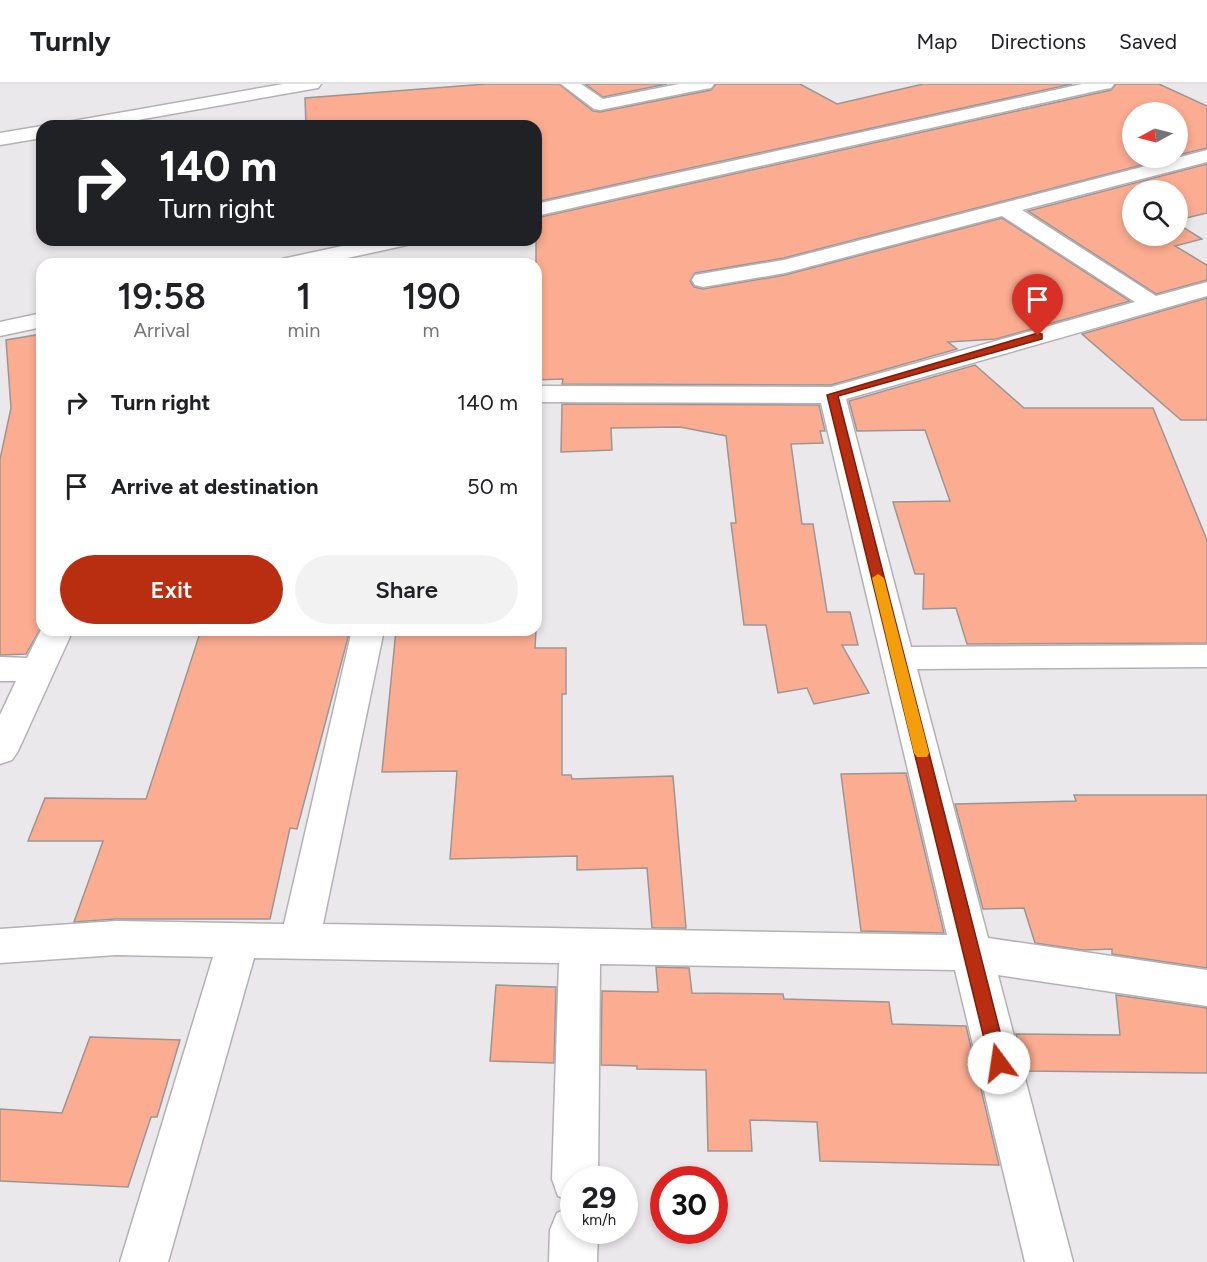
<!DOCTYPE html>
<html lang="en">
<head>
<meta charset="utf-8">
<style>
  body { margin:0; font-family:Figtree,sans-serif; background:#f2f2f2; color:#202124; height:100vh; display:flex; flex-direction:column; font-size:22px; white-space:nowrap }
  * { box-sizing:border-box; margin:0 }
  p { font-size:20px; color:#757577 }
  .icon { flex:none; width:33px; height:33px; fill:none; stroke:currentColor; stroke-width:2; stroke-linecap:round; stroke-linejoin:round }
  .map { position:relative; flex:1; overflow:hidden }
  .side { position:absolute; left:36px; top:174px; width:506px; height:378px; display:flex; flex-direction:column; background:#fff; border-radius:18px; box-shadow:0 3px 9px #0003 }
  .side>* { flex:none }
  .banner { position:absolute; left:36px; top:36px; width:506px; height:126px; border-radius:18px; box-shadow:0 3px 9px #0003; background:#202124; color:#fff; overflow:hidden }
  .needle { width:39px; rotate:263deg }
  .tools { position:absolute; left:1122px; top:18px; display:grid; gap:12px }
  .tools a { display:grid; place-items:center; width:66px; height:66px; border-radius:50%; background:#fff; box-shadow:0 3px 9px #0003; font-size:30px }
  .speed { position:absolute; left:560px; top:1082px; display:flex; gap:12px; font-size:30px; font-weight:700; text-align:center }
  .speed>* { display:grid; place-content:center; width:78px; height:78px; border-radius:50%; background:#fff; box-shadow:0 3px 9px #0003; line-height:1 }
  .speed small { font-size:15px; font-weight:400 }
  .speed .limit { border:9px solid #d22; background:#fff; color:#111 }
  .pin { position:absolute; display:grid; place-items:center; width:51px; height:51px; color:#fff; margin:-62px -26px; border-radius:50% 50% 50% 0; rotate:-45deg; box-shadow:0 0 6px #0007 }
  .pin .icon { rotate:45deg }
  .me { position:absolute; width:66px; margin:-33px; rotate:346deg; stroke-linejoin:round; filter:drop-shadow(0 0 4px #0008) }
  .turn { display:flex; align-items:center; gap:21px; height:126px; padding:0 24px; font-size:27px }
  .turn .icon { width:78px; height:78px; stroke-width:2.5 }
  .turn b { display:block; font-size:42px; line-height:51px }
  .eta { display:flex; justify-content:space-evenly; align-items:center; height:102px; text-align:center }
  .eta b { font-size:36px; font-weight:600; line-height:42px }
  .action { display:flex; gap:12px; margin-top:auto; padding:12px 24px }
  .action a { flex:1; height:69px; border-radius:36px; background:#b92e10; color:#fff; font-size:24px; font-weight:600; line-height:69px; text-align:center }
  .action a+a { background:#f2f2f2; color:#202124 }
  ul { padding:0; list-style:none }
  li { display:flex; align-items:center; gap:18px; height:84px; padding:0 24px }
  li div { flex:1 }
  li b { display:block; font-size:22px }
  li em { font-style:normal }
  header { display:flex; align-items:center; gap:36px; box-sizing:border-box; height:84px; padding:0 30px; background:#fff; border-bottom:2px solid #e0e0e0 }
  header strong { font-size:28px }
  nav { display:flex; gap:33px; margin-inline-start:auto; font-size:21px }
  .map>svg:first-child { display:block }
  .building { fill:#fbac91; stroke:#9b9694; stroke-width:1.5 }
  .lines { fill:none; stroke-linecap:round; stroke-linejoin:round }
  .minor-casing { stroke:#b4b1b5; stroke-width:3 }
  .minor { fill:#fff; fill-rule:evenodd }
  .route { fill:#b92e10; stroke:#781e0a; stroke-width:1.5 }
  .slow { fill:#f59e0b }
</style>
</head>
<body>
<header>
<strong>Turnly</strong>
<nav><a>Map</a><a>Directions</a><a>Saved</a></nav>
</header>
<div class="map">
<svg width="1207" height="1178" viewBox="0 0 1207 1178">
  <rect width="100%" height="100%" fill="#ebe8ec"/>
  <g class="building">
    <path d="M486 0H559L593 27 600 28 711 6 716 0H800L837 20 923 0H1072L536 118V42H306L305 14Z"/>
    <path d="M585 0H667L603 13Z"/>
    <path d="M1116 0H1159L1207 22V64L1178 71V28H1132V74H1169L784 174 695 189 690 197 694 203 703 205 785 191 1002 134 1130 217 996 255 948 258 957 265 831 301 562 300 563 295 536 296V134L1111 6Z"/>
    <path d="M1207 80V129L1178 136V106H1132V152H1178V140L1202 155 1175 162 1207 181V196L1156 210 1028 127Z"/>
    <path d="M1207 214V336H1181L1082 250Z"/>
    <path d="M42 250V542L26 570 0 571V375L11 324 6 256Z"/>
    <path d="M975 281 1024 324H1153L1207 456V559L967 560 956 524 923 525 924 490H915L893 418 950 417 925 346 857 347 849 317Z"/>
    <path d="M562 320 819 321 825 347H820L823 359 791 360 802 440H813L827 528H850L858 561H842L869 609 814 620 807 604 778 609 766 541H744L731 439H736L726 352 680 343 611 344 612 366 561 368Z"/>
    <path d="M201 546H350L297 745 290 744 270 835H116L74 838 103 757H28L45 714 146 715Z"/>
    <path d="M396 546H536L535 564H566V610H562V691H571L572 695 673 692 686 844H652L647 784 577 786V772L450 775 457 687 382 688Z"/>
    <path d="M906 689 944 849 861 847 841 690Z"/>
    <path d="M1074 711H1207V884L1112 870V865L1083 866 1035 859 1024 824 983 825 955 720 1076 717Z"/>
    <path d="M656 883 689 884 692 909 783 910 784 915 889 918 892 940 966 942 999 1081 820 1077 817 1038 750 1036 752 1067H708L706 986 637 985V982L601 981 602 907 658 908Z"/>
    <path d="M496 901 556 903 554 979 490 977Z"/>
    <path d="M1116 911 1207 924V989L1025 987 1016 950 1120 951Z"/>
    <path d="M90 953 180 956 157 1033H151L128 1103 0 1097V1025L62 1029Z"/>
  </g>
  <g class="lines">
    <g class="minor-casing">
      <g id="minor">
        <path d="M283 0H321L318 4 312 5 104 42H64L67 38 73 37Z"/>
        <path d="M561 0H581L603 15 679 0H714L711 4 705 5 600 26 594 25Z"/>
        <path d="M1082 0H1114L1111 4 1105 5 536 132V120Z"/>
        <path d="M42 42V54L0 61V49Z"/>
        <path d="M1207 66V78L1022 126 1156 212 1207 198V212L846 315 911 563 1207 561V583L917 585 988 854 1207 886V922L998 891 1073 1178H1025L955 886 600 880 598 1095H573V1118L558 1112 552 1095 559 879 254 874 168 1178H120L213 873 116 871 0 879V845L116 837 284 840 352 546H384L323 840 947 851 821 319 536 318V302L831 303 1135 218 1002 132 785 189 703 203 695 201 692 196 695 191 784 176Z"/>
        <path d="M370 156H410L407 161 320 180H279L282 175Z"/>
        <path d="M42 229V243L0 252V238Z"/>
        <path d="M42 544 73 546 18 667 12 676 0 680V631L16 597H0V573L27 574Z"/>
        <path d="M573 1122V1146H598L597 1178H549L550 1146 557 1129Z"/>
      </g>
    </g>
    <use href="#minor" class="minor"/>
  </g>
  <path class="route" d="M1038 249 1042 250V255L838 312 1008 979 1005 985 999 988 993 985 990 979 827 311Z"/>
  <path class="slow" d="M878 490 884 494 929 669 927 673H917L914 669 872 494Z"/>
</svg>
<div class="tools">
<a><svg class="needle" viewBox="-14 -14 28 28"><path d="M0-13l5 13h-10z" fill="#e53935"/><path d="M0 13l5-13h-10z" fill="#757577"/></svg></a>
<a><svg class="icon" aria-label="search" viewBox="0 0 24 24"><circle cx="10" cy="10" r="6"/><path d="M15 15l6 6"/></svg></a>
</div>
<div class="speed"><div>29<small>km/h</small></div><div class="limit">30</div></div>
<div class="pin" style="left:1038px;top:252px;background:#d93025"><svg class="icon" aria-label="arrive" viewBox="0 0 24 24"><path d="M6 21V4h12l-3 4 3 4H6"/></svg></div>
<svg class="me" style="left:999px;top:979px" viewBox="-20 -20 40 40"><circle r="19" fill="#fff"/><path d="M0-13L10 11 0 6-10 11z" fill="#b92e10"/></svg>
<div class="banner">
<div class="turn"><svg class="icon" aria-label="right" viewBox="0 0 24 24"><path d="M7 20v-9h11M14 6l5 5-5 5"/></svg><div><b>140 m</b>Turn right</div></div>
</div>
<section class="side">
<div class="eta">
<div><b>19:58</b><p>Arrival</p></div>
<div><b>1</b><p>min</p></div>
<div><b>190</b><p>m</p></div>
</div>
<ul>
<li><svg class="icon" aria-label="right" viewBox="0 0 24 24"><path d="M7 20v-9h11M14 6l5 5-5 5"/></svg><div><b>Turn right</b></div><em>140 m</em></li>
<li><svg class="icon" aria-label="arrive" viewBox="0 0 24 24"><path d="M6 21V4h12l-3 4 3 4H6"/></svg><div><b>Arrive at destination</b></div><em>50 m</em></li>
</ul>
<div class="action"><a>Exit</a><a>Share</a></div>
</section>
</div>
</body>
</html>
